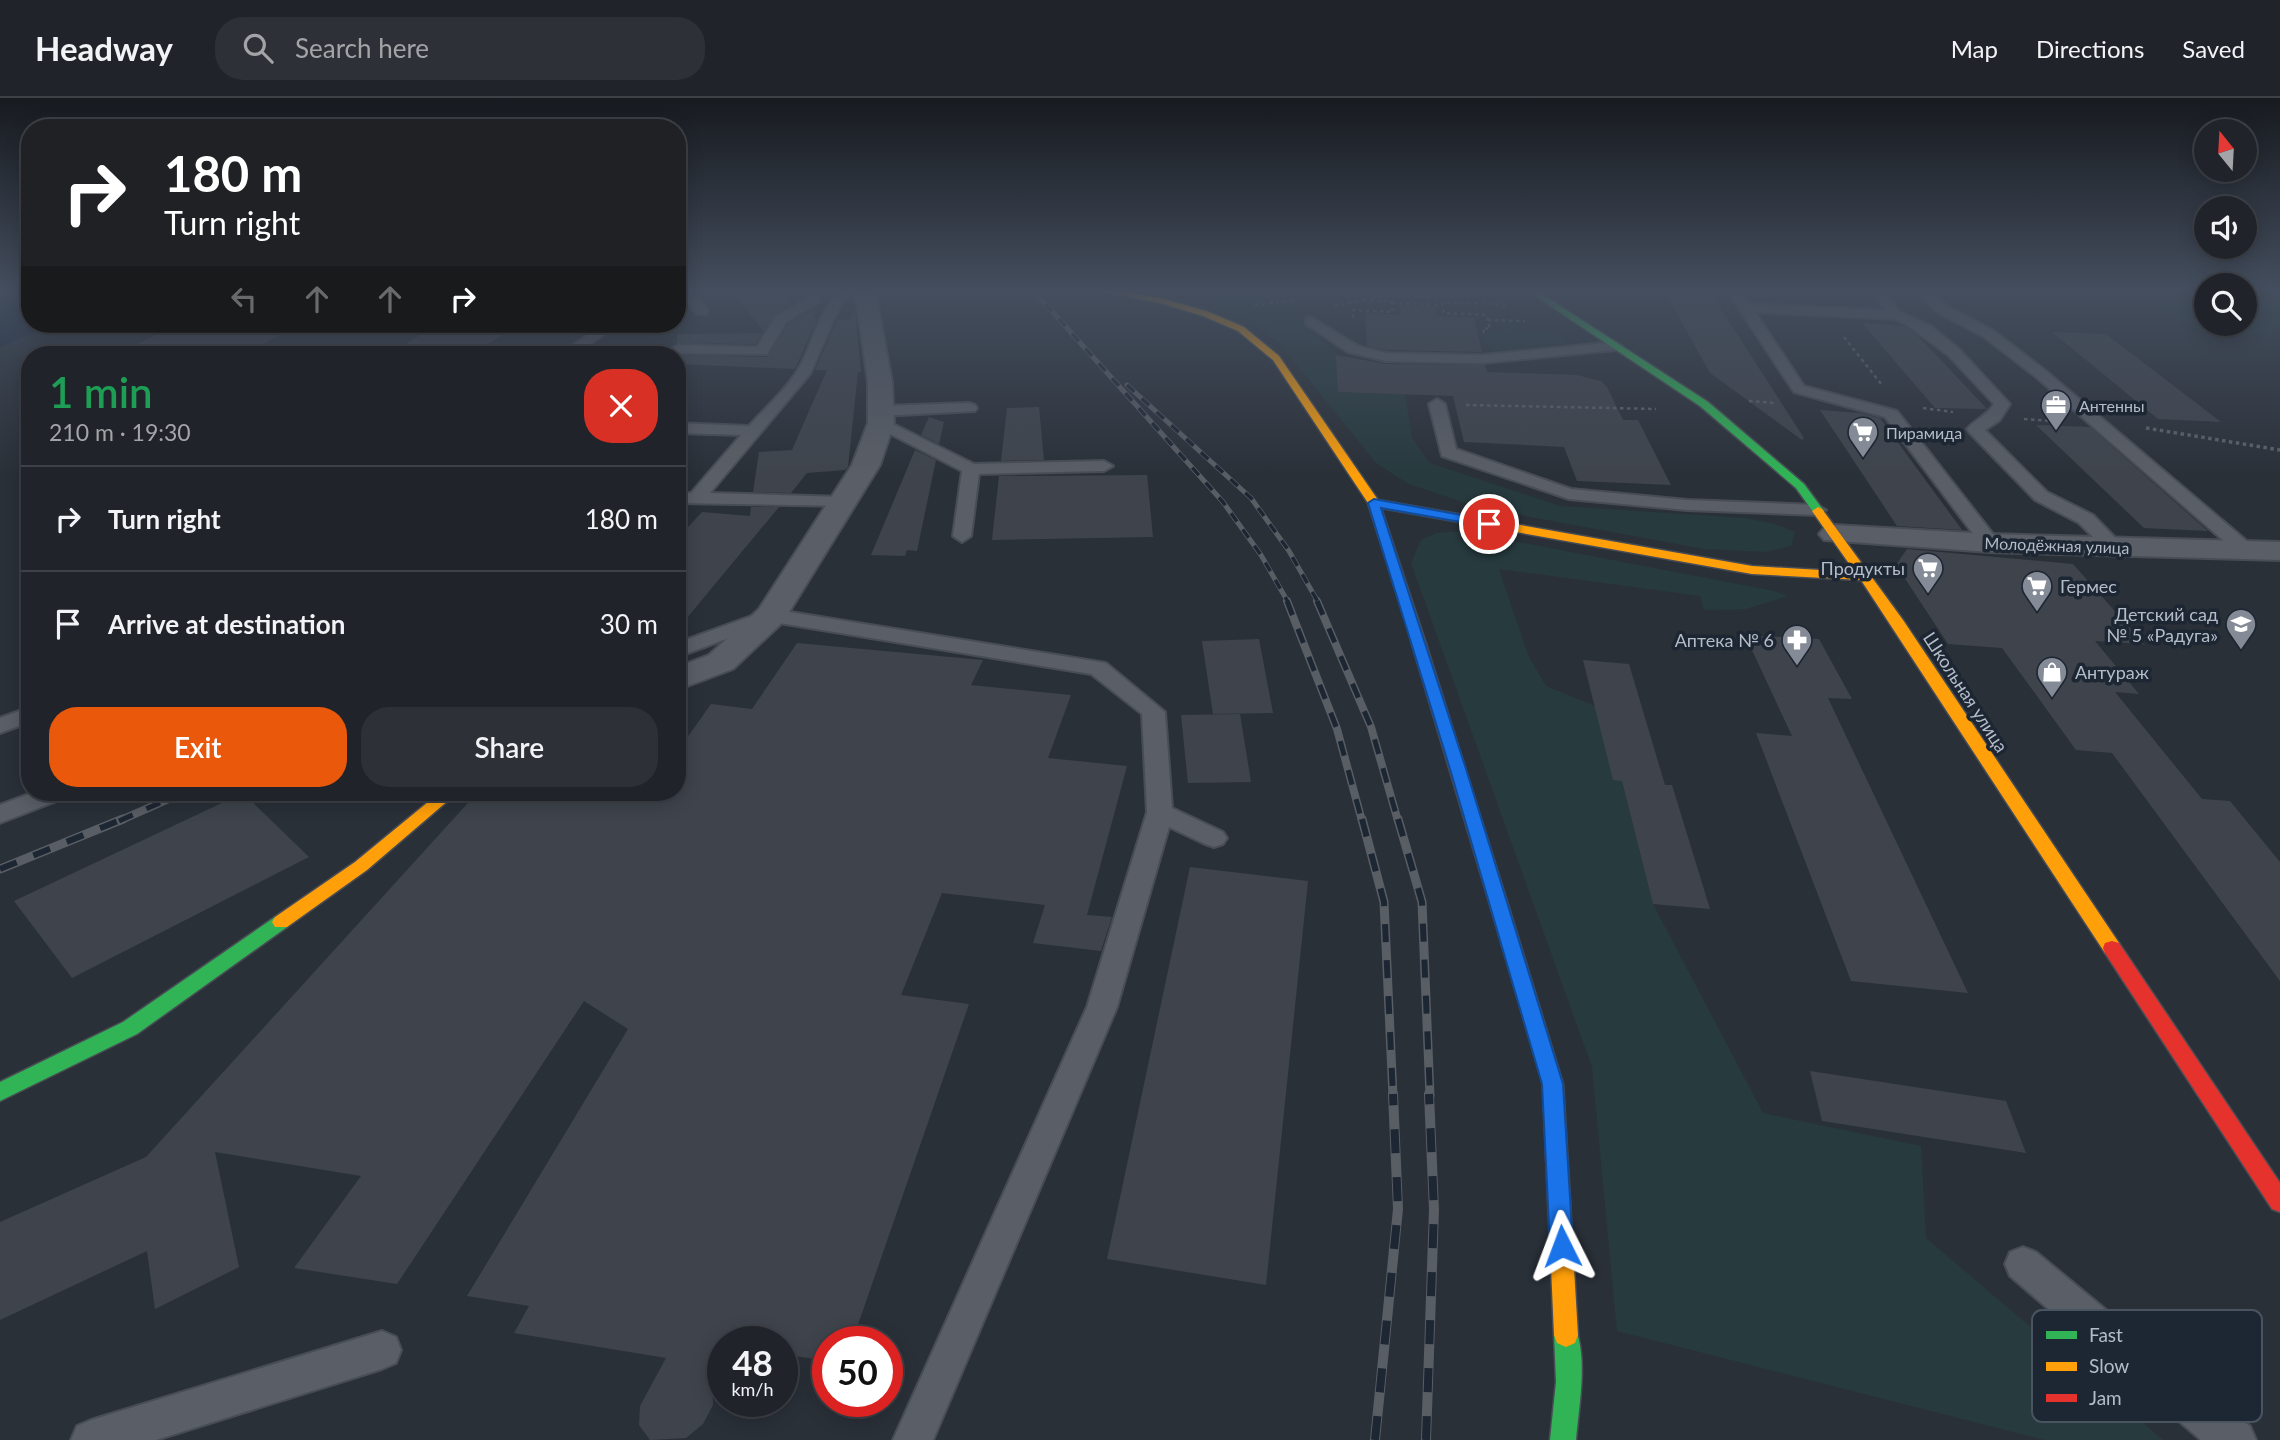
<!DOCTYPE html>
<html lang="en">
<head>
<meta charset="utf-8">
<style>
  body { margin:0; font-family:Lato,sans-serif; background:#2d3036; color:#f1f3f6; height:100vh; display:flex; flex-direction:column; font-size:26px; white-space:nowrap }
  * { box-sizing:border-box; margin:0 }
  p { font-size:23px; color:#a2a4a8 }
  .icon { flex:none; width:38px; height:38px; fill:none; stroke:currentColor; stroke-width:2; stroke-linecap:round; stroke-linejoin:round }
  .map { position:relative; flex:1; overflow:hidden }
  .side { position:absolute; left:21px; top:248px; width:665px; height:455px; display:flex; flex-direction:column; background:#20242a; border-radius:28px; box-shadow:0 4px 18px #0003,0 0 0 2px #3d4147 }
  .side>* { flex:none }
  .top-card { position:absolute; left:21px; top:21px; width:665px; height:214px; border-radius:28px; box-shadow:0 4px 18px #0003,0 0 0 2px #3d4147; background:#202124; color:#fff; overflow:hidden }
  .needle { width:46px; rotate:342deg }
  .tools { position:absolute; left:2194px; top:21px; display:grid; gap:14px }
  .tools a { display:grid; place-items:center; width:63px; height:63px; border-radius:50%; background:#20242a; box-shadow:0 4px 18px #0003,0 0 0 2px #3d4147; font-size:35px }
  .speed { position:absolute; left:707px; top:1228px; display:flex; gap:14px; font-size:35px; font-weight:700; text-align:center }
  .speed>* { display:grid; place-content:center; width:91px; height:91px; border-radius:50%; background:#20242a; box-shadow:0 4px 18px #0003,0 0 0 2px #3d4147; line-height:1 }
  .speed small { font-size:18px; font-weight:400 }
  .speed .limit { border:10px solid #d22; background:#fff; color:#111 }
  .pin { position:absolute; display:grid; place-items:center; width:60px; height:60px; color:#fff; margin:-30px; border:4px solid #fff; border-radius:50%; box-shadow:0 2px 7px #0007 }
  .me { position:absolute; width:77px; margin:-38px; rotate:357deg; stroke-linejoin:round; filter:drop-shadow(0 0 5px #0008) }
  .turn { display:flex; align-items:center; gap:24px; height:147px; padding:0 28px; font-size:32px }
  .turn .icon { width:91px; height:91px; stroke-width:2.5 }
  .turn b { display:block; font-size:49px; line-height:60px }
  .lanes { display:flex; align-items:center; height:66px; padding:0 28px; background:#0003; justify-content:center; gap:35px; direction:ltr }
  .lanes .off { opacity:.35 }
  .round { display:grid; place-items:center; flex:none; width:74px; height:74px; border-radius:28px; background:#2d3036 }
  .headline { display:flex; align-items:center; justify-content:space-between; height:119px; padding:0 28px }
  h1 { font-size:42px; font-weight:600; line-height:52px; color:#1e9e55 }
  .cta { display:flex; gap:14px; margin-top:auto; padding:14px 28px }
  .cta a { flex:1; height:80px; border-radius:28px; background:#ea580c; color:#fff; font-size:28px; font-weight:600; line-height:80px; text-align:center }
  .cta a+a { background:#2d3036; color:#f1f3f6 }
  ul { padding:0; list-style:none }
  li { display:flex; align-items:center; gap:21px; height:105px; padding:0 28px; border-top:2px solid #3d4147 }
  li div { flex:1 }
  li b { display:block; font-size:26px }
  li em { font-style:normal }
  header { display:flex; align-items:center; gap:42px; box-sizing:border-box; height:98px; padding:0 35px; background:#20242a; border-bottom:2px solid #3d4147 }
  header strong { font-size:33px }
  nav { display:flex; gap:38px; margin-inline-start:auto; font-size:24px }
  .search { width:490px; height:63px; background:#2d3036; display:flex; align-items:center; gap:18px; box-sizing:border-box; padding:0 24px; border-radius:28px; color:#a2a4a8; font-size:26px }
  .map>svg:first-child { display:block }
  .green { fill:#273a3e }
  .water { fill:#19273c }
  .building { fill:#3f444c }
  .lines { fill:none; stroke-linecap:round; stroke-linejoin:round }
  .lane-casing { stroke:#484c55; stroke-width:4 }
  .street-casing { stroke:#484c55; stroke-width:4 }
  .fast-casing { stroke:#484c55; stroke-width:3 }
  .slow-casing { stroke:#484c55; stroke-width:3 }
  .jam-casing { stroke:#484c55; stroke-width:3 }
  .path-far1 { stroke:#5c6268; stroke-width:2.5; stroke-dasharray:3.5 3.5; stroke-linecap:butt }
  .path { stroke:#5c6268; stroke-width:3.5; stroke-dasharray:3.5 3.5; stroke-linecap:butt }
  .lane { fill:#5a5e66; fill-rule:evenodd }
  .street { fill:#5a5e66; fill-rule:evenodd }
  .fast { fill:#30b455; fill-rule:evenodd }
  .slow { fill:#ff9f0a; fill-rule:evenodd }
  .jam { fill:#e5322d; fill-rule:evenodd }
  .rail-far3-casing { stroke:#595d64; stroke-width:5 }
  .rail-far2-casing { stroke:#595d64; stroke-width:8 }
  .rail-far1-casing { stroke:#595d64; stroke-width:9 }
  .rail-casing { stroke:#595d64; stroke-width:10 }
  .rail-far3 { stroke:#1d2633; stroke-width:3.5; stroke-dasharray:10; stroke-linecap:butt }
  .rail-far2 { stroke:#1d2633; stroke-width:5; stroke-dasharray:15; stroke-linecap:butt }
  .rail-far1 { stroke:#1d2633; stroke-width:6; stroke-dasharray:18; stroke-linecap:butt }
  .rail { stroke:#1d2633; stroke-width:8; stroke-dasharray:24; stroke-linecap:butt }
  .route { fill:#1a73e8; stroke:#114b97; stroke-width:2 }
  .labels { text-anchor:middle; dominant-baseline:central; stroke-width:7; stroke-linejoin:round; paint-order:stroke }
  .far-poi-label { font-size:16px; fill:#b4bcc9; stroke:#1d2633; text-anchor:start }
  .far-street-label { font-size:16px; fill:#b4bcc9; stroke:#1d2633 }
  .poi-label { font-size:18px; fill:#b4bcc9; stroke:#1d2633; text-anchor:end }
  .street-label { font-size:18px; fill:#b4bcc9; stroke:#1d2633 }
  .key { fill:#1d2633; stroke:#4a5360; stroke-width:2 }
  .key-label { font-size:19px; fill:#b4bcc9 }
</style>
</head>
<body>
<header>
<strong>Headway</strong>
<div class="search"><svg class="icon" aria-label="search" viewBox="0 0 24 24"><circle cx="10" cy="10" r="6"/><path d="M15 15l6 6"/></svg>Search here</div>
<nav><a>Map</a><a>Directions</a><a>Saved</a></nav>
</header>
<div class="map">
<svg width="2280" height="1342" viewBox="0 0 2280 1342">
  <rect width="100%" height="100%" fill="#2a3038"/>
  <g class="green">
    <path d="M1139 191H1248L1267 202 1301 211 1295 215 1336 257 1339 294 1405 296 1412 340 1430 365 1560 408 1745 420 1775 426 1795 434 1791 448 1765 454 1704 451 1477 409 1409 386 1376 365 1280 246 1251 223 1218 207Z"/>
    <path d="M2174 191H2207V226H2245V191H2280V223L2271 237 2204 234 2162 212 2164 196Z"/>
    <path d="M1500 223 1513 225 1516 233 1552 234 1569 245 1494 254 1478 236H1488L1487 232 1503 233Z"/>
    <path d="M1461 433 1774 493 1788 498 1746 511 1704 512 1700 498 1499 471 1528 557 1546 588 1595 608 1622 683 1653 806 1763 1015 1921 1048 1926 1140 2163 1342H2045L1617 1233 1592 969 1411 465 1421 442 1436 435Z"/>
  </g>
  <path class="water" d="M0 191H30V226H54L0 249Z"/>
  <g class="building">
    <path d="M728 191H778L792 206 775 216 764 233Z"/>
    <path d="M1663 191H1708L1804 340 1802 342 1710 275Z"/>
    <path d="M1400 207 1435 208 1437 218 1474 219 1482 254 1386 252 1367 248 1365 215 1401 217Z"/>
    <path d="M855 210 861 274H858L848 369 845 372 807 375 791 395 753 394 759 354 792 352 827 272H815L837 222 850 221Z"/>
    <path d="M817 212 814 220H818L795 271 677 266V257L767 259 788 226 810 213Z"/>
    <path d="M1862 225 1905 228 1920 240 1987 311 1935 310Z"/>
    <path d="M179 226H300L243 257H114Z"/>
    <path d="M438 226H518L472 257H388Z"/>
    <path d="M2052 234 2106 236 2221 324 2158 321Z"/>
    <path d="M762 235 756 246 677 245V236Z"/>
    <path d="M1336 257 1386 266 1485 267 1487 274 1577 277 1601 283 1607 289 1623 322H1638L1671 387 1577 383 1564 349 1464 344 1453 298 1338 294Z"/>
    <path d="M1039 309 1044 362 1001 363 1007 310Z"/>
    <path d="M1820 312 1860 315 1880 320 1962 432 1897 428Z"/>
    <path d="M929 319 944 324 939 346 921 337Z"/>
    <path d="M2036 327 2090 329 2208 433 2144 430Z"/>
    <path d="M915 352 936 362 917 453 907 452 905 458 871 457Z"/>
    <path d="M1147 377 1153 439 992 442 999 378Z"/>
    <path d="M751 409H779L677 532V441L702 414 750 418Z"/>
    <path d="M1907 451 2073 466 2144 546 2095 543 2139 596 2115 594 2202 701 2230 703 2280 764V883L2112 655 2076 652 2002 550 1948 546 1896 467Z"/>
    <path d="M1745 537 1819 541 1852 601 1828 600 1968 895 1851 883 1756 635 1792 638Z"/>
    <path d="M1259 541 1273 615 1213 616 1202 543Z"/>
    <path d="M797 545 983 562 971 587 1071 597 1048 660 1127 668 1087 817 1112 819 1101 853 1033 845 1045 807 942 795 901 897 969 906 852 1244H828V1263L782 1256V1244H723V1270L712 1268 713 1307 703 1326 686 1340 650 1342 639 1327 640 1308 666 1260 514 1235 529 1208 467 1198 628 931 584 903 397 1186 294 1170 361 1078 215 1054 239 1169 155 1211 147 1153 0 1222V1124L146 1059 477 695H677V654L711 606 752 611Z"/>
    <path d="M1583 562 1629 566 1665 687H1672L1710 811 1653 806 1622 683 1613 682Z"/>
    <path d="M1240 616 1251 684 1188 685 1181 617Z"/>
    <path d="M243 695 309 759 72 880 14 803Z"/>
    <path d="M1190 769 1308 783 1266 1187 1107 1161Z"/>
    <path d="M1810 973 2006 1003 2026 1055 1822 1023Z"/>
  </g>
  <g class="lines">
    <g class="lane-casing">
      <g id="lane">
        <path d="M679 191H691L708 213 706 216H696Z"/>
        <path d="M843 191H856L843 203 835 219 810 276 710 395 843 399 849 400 852 404 849 408 677 405V395H691L741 337 677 335V325L749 328C765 310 787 291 799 270 814 244 818 211 843 191Z"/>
        <path d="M1726 191H1738L1749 206 1885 212 1873 195 1878 191H1893L1887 196 1900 214 1931 228 1959 251 2010 306 2000 322 1985 332 2047 394 2093 417 2124 449 2121 453H2107L2079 425 2035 402 1969 334 1967 331C1975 321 1987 318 1994 306L1948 257 1906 226 1893 221 1755 214 1804 288 1897 313 2000 445 1997 449H1983L1885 319 1794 294Z"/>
        <path d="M1914 191H1927L1947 208 1994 233 2046 273 2255 450 2258 454 2255 458H2241L2036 279 1984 239 1937 214Z"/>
        <path d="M814 197 819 198V204L786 224 767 256 678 255 671 251 678 247 757 249 776 218Z"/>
        <path d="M1311 219 1358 248 1386 255 1482 257 1615 244 1622 248 1615 252 1482 265 1386 263 1348 254 1306 226V220Z"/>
        <path d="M602 226H618L576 257H560Z"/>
        <path d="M1437 301 1445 306 1456 351 1571 391 1687 402 1817 407 1826 412 1817 417 1687 412 1569 401 1442 358 1429 306Z"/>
        <path d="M969 305 975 307 977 310 975 313 881 318 873 313 881 308Z"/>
        <path d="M881 320 974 366 1104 363 1113 368 1104 373 979 376 971 438 962 444 953 438 962 373 875 328 873 325 875 322Z"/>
        <path d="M771 511 1106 565 1165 614 1172 710 1223 734 1227 740 1223 746 1214 749 1205 746 1169 729 1117 909 933 1342H893L1087 909 1147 714 1142 616 1091 576 773 524 677 559V545Z"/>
        <path d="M30 609V624L0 635V620Z"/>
        <path d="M31 695H66L62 701 0 725V707Z"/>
        <path d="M2023 1149 2036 1154 2232 1316 2250 1328 2256 1342H2201L2010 1178 2005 1166 2010 1154Z"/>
        <path d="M382 1233 396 1239 401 1252 396 1265 382 1271 156 1342H71L77 1328 91 1322Z"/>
      </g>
    </g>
    <g class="street-casing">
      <g id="street">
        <path d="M855 191H875L892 284 894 325 880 367 783 524 733 571 677 592V569L709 557 759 511 852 367 868 325V284Z"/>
        <path d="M1834 427 1990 436 2280 444V462L1990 454 1824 442 1819 436 1824 430Z"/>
      </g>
    </g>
    <g class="fast-casing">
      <g id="fast">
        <path d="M1525 191H1534L1708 304 1804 386 1824 413 1822 415H1814L1796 390 1700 308Z"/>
        <path d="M281 817 287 819 290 824 287 829 137 936 0 1003V984L123 924 275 819Z"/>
        <path d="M1566 1225 1575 1229C1588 1260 1579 1308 1576 1342H1550L1556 1284 1554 1237 1557 1229Z"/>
      </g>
    </g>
    <g class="slow-casing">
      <g id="slow">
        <path d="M1090 191H1106L1161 200 1209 214 1244 229 1279 258 1378 402 1752 468 1855 474 1812 413 1818 409 1822 411 1903 522 2119 845 2121 850 2119 855 2112 857 2105 855 1861 482 1752 476 1381 410 1426 546 1419 550 1414 549 1368 405 1273 262 1238 233 1203 218 1160 205Z"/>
        <path d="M439 695H457L367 772 287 829H275L272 824 275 819 355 764Z"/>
        <path d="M1500 804 1506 805 1509 810 1563 986 1578 1237 1575 1245 1566 1249 1557 1245 1554 1237 1543 986 1491 810 1494 805Z"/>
      </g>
    </g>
    <g class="jam-casing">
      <g id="jam">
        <path d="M1419 542 1426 546 1509 810 1506 815H1494L1491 810 1412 546Z"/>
        <path d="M2112 843 2119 845 2280 1085V1114L2272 1111 2105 855 2103 850 2105 845Z"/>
      </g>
    </g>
    <g class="path-far1">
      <path d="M1317 199 1380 191 1420 192"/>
      <path d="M1372 200 1390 197 1439 199"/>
      <path d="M1392 205 1443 207"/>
      <path d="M1255 207 1295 202"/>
      <path d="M1334 208 1363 202"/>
      <path d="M1353 220V212L1393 214 1391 203 1363 202"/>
      <path d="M1488 222 1525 223"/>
      <path d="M1484 235 1483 230 1490 231 1487 217 1444 215 1442 205 1495 206 1508 209"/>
      <path d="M1844 239 1882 287"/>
      <path d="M1749 303 1775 305"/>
      <path d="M1466 307 1656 311"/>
      <path d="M1923 310 1953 314"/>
      <path d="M2024 321 2054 323"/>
    </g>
    <path class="path" d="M2146 330 2280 352"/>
    <use href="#lane" class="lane"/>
    <use href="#street" class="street"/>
    <use href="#fast" class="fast"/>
    <use href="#slow" class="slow"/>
    <use href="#jam" class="jam"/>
    <g class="rail-far3-casing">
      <g id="rail-far3">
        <path d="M1032 191 1223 404 1261 457 1288 504"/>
        <path d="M1127 287 1251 400 1289 453 1318 504"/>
      </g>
    </g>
    <g class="rail-far2-casing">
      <g id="rail-far2">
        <path d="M1287 503 1337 631 1362 723"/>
        <path d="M1317 503 1371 629 1398 723"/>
        <path d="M119 723 182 695"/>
      </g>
    </g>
    <g class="rail-far1-casing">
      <g id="rail-far1">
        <path d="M1362 721 1384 804 1393 998"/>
        <path d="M1398 721 1422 804 1430 998"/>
        <path d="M0 771 123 721"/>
      </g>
    </g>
    <g class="rail-casing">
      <g id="rail">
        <path d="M1375 1342 1398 1111 1393 996"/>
        <path d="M1426 1342 1434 1112 1429 996"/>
      </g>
    </g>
    <use href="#rail-far3" class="rail-far3"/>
    <use href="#rail-far2" class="rail-far2"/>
    <use href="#rail-far1" class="rail-far1"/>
    <use href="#rail" class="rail"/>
  </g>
  <linearGradient id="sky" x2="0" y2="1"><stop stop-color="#171a1f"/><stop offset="0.51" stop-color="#444e5e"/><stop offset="1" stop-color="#444e5e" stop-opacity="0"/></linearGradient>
  <rect width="2280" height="378" fill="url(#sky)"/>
  <path class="route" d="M1374 401 1489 422 1495 426 1489 429 1381 410 1466 671 1563 986 1573 1148 1570 1156 1562 1159 1553 1156 1550 1148 1542 986 1450 671 1368 405Z"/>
  <defs>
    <g id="office-pin" transform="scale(1.575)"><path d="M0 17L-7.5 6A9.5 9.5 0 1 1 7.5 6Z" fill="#848b96" stroke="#1d2633"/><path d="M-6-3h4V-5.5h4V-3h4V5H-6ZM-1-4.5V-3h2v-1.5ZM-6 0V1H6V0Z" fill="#fff"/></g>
    <g id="supermarket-pin" transform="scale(1.575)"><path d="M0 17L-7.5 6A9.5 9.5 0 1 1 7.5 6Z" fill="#848b96" stroke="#1d2633"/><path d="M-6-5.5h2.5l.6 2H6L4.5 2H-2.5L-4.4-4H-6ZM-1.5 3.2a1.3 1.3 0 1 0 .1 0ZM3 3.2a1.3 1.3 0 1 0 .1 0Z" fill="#fff"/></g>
    <g id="school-pin" transform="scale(1.575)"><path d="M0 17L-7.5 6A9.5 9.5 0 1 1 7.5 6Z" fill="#848b96" stroke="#1d2633"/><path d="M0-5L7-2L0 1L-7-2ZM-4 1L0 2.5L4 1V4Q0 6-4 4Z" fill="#fff"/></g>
    <g id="pharmacy-pin" transform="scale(1.575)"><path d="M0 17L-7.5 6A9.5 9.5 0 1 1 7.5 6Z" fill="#848b96" stroke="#1d2633"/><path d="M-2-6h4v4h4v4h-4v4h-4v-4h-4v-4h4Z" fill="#fff"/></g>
    <g id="shop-pin" transform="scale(1.575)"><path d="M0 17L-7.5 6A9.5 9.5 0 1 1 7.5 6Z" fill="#848b96" stroke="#1d2633"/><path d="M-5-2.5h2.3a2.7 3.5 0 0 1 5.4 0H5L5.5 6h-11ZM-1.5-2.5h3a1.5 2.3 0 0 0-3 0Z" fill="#fff"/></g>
  </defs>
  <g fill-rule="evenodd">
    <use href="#office-pin" x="2056" y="307"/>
    <use href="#supermarket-pin" x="1863" y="334"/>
    <use href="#supermarket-pin" x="1928" y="470"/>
    <use href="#supermarket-pin" x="2037" y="488"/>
    <use href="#school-pin" x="2241" y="526"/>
    <use href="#pharmacy-pin" x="1797" y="542"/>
    <use href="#shop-pin" x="2052" y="574"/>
  </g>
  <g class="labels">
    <g class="far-poi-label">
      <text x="2079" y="307">Антенны</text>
      <text x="1886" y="334">Пирамида</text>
    </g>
    <g class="far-street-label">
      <text transform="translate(2057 447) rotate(2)">Молодёжная улица</text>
    </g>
    <g class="poi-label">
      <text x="1905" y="470">Продукты</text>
      <text x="2060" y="488" text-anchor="start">Гермес</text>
      <text x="2218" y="516">Детский сад<tspan x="2218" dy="21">№ 5 «Радуга»</tspan></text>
      <text x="1774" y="542">Аптека № 6</text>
      <text x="2075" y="574" text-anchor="start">Антураж</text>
    </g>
    <g class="street-label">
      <text transform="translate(1966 594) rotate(57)">Школьная улица</text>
    </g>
  </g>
  <rect x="2032" y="1212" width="230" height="112" rx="10" class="key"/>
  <rect x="2046" y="1233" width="31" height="8" fill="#30b455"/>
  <rect x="2046" y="1264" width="31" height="9" fill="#ff9f0a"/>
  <rect x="2046" y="1296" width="31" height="8" fill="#e5322d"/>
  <g class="key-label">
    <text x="2089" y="1244">Fast</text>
    <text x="2089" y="1275">Slow</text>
    <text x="2089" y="1307">Jam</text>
  </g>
</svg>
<div class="tools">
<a><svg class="needle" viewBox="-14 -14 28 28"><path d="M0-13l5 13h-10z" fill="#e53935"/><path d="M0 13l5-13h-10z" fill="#a2a4a8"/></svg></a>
<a><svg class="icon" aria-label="sound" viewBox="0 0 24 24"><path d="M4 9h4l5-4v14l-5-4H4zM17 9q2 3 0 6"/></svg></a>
<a><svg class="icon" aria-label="search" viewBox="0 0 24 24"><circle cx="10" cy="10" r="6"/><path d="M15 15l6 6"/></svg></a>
</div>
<div class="speed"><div>48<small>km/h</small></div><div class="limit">50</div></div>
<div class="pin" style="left:1489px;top:426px;background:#d93025"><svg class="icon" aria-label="arrive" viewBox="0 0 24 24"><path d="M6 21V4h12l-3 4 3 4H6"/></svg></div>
<svg class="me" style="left:1562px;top:1148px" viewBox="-20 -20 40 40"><path d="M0-17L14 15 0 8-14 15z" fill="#1a73e8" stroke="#fff" stroke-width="4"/></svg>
<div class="top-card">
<div class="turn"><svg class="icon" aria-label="right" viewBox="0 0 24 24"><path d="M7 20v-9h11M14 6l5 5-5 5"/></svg><div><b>180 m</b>Turn right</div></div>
<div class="lanes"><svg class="icon off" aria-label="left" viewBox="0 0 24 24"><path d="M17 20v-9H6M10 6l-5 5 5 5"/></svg><svg class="icon off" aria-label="ahead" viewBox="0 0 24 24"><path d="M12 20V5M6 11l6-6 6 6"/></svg><svg class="icon off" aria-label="ahead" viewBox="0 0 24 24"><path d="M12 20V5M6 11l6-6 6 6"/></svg><svg class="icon" aria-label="right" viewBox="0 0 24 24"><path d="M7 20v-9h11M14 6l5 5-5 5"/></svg></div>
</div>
<section class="side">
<div class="headline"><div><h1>1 min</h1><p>210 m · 19:30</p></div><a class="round" style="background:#d93025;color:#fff"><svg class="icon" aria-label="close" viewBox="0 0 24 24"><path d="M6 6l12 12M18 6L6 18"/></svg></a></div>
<ul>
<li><svg class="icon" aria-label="right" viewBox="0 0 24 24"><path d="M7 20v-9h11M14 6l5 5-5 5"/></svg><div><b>Turn right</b></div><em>180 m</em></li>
<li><svg class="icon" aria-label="arrive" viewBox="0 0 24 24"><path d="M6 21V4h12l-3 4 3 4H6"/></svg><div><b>Arrive at destination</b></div><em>30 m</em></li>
</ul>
<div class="cta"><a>Exit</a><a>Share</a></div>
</section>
</div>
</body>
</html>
